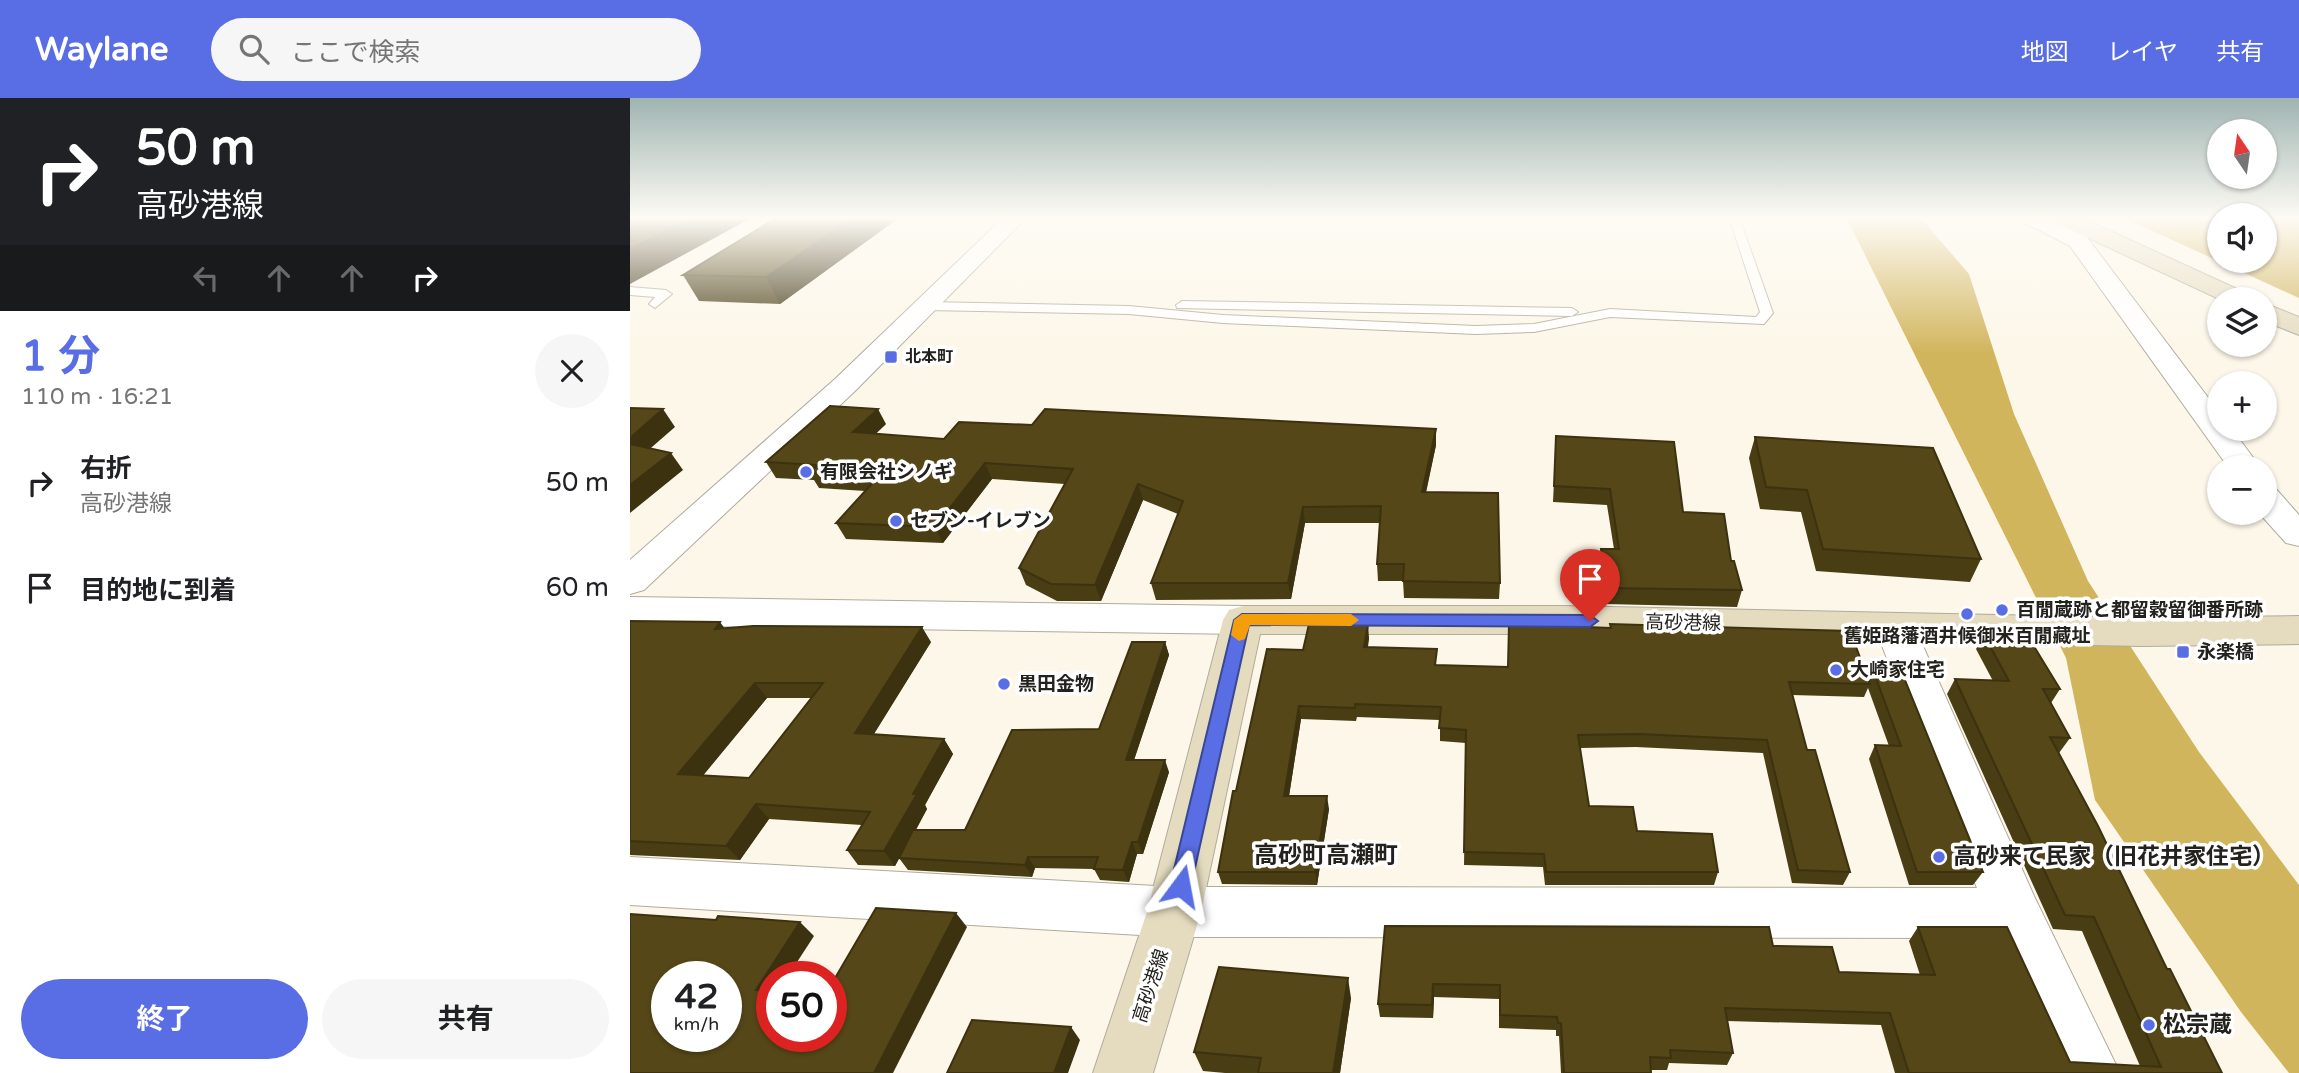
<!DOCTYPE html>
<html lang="ja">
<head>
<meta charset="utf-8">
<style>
  body { margin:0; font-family:"Varela Round","Noto Sans JP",sans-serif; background:#f6f6f6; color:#202124; height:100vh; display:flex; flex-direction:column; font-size:26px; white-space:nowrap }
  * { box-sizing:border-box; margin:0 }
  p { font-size:23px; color:#757577 }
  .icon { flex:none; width:38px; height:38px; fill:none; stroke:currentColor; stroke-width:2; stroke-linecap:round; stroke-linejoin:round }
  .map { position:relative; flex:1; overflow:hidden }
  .side { display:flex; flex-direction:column; background:#fff; width:630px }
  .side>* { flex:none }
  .banner { background:#202124; color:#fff; overflow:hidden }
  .needle { width:46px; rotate:347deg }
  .buttons { position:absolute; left:1577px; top:21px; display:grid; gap:14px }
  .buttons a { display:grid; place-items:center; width:70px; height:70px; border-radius:50%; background:#fff; box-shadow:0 2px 5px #0004; font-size:35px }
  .speed { position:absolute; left:21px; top:863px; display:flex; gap:14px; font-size:35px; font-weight:700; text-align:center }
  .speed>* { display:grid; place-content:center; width:91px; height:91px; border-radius:50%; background:#fff; box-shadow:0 2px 5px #0004; line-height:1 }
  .speed small { font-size:18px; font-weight:400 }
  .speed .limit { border:10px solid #d22; background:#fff; color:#111 }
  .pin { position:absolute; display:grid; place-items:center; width:60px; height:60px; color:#fff; margin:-72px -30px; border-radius:50% 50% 50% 0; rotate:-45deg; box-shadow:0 0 7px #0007 }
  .pin .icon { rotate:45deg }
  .me { position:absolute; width:77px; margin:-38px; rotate:13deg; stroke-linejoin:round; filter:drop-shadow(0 0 5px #0008) }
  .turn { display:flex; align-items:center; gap:24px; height:147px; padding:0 21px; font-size:32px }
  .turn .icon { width:91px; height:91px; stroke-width:2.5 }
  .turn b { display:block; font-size:49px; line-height:60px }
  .lanes { display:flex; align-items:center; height:66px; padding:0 21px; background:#0003; justify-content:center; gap:35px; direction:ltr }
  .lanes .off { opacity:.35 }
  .round { display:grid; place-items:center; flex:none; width:74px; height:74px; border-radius:37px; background:#f6f6f6 }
  .head { display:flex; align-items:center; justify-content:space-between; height:119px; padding:0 21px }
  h1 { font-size:42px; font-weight:700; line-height:52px; color:#596ee4 }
  .primary-button { display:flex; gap:14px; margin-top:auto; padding:14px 21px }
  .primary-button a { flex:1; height:80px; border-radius:42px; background:#596ee4; color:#fff; font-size:28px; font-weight:700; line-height:80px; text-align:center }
  .primary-button a+a { background:#f6f6f6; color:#202124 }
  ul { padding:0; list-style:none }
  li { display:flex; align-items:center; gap:21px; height:105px; padding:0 21px }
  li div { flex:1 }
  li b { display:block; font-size:26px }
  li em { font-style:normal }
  header { display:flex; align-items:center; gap:42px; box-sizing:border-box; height:98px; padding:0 35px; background:#596ee4; color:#fff }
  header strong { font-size:33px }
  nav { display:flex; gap:38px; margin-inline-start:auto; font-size:24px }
  .search { width:490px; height:63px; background:#f6f6f6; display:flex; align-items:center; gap:18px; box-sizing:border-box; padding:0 24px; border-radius:38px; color:#757577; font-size:26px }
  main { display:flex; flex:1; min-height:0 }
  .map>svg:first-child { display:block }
  .water { fill:#d1b55d }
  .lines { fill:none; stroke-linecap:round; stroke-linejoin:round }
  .service-casing { stroke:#afab9d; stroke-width:2 }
  .minor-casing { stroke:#afab9d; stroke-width:2 }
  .tertiary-casing { stroke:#afab9d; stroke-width:2 }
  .secondary-casing { stroke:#afab9d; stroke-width:2 }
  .service { fill:#fff; fill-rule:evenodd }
  .minor { fill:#fff; fill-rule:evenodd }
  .tertiary { fill:#fff; fill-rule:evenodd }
  .secondary { fill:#e5dcc0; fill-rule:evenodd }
  .wall { fill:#493d14; fill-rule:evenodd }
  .shaded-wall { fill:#3c3210 }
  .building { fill:#554717; stroke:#3c3210; stroke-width:2; fill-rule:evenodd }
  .route { fill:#596ee4; stroke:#3a4894; stroke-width:2 }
  .slow { fill:#f59e0b }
  .poi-dot { fill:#596ee4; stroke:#fff; stroke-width:2.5 }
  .labels { text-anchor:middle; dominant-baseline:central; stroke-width:7; stroke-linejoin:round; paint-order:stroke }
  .far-poi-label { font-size:16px; font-weight:bold; fill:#24221d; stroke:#fff; text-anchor:start }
  .poi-label { font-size:19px; font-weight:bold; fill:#24221d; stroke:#fff; text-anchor:start }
  .street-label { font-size:19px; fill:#24221d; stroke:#fff }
  .near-poi-label { font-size:23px; font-weight:bold; fill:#24221d; stroke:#fff; text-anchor:start }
  .near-neighbourhood-label { font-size:24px; font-weight:bold; fill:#24221d; stroke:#fff }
</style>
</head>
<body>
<header>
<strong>Waylane</strong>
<div class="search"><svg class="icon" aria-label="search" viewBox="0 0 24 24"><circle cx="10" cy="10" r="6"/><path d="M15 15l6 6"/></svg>ここで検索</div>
<nav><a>地図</a><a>レイヤ</a><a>共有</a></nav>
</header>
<main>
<section class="side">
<div class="banner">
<div class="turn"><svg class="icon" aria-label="right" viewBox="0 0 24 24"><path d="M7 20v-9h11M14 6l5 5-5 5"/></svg><div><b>50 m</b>高砂港線</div></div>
<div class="lanes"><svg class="icon off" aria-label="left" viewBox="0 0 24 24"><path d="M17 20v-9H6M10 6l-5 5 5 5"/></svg><svg class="icon off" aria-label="ahead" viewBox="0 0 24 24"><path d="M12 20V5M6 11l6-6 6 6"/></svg><svg class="icon off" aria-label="ahead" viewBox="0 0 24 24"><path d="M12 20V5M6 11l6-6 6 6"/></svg><svg class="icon" aria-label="right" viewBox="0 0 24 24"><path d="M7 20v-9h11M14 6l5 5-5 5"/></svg></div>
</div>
<div class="head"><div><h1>1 分</h1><p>110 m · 16:21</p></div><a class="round"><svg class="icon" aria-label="close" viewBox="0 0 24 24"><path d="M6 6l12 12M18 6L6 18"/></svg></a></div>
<ul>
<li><svg class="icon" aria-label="right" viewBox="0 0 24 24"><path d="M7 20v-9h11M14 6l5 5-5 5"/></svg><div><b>右折</b><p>高砂港線</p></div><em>50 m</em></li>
<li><svg class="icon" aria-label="arrive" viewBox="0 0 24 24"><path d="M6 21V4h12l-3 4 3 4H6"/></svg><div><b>目的地に到着</b></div><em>60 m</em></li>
</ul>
<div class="primary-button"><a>終了</a><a>共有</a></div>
</section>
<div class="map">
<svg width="1669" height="975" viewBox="0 0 1669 975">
  <rect width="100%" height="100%" fill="#fcf7e8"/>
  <g class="water">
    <path d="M1216 119H1290L1339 176 1384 316 1458 483 1569 654 1669 787V975H1659L1611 914 1465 702 1436 560Z"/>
    <path d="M1492 119H1589V163H1634L1635 119H1669V200Z"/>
  </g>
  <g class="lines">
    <g class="service-casing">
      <g id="service">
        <path d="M1099 119H1109L1143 215 1134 226 980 219 904 234 846 236 593 225 499 216 296 212 290 208 296 204 499 208 593 217 846 228 904 226 980 211 1126 219 1130 214Z"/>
        <path d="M0 189 36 192 42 196 25 210 19 206 25 199 0 197Z"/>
        <path d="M552 203 942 210 948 214 942 218 547 210 546 207Z"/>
      </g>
    </g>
    <g class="minor-casing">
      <g id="minor">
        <path d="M1390 119H1418L1456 138 1589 314V331H1602L1630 369H1598L1440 148 1393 124Z"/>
        <path d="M1634 388 1646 391 1669 417V448L1656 445 1629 415H1634Z"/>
        <path d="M1265 516 1279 520 1285 530 1404 798 1490 975H1429L1368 840 544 839 0 807V759L544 789 1347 790 1245 530 1251 520Z"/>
      </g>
    </g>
    <g class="tertiary-casing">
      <g id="tertiary">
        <path d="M374 119H397L225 293 14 492 0 496V462L205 281Z"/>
        <path d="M0 499 613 508 627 512 633 522 627 532 613 536 0 527Z"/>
      </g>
    </g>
    <g class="secondary-casing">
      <g id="secondary">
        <path d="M1421 119H1450L1618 196 1622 201H1589L1424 124Z"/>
        <path d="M1634 205 1669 219V237L1634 223Z"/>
        <path d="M613 508H932L1511 520 1669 518V546L1511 548 932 536H630L571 814 523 975H463L517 814 593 522 599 512Z"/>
      </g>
    </g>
    <use href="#service" class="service"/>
    <use href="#minor" class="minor"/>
    <use href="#tertiary" class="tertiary"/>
    <use href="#secondary" class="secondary"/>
  </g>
  <g class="wall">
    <path d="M145 119H270L150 206 69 203 53 177 146 121Z"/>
    <path d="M256 326 245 336 314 341 806 347 796 395 870 485 869 501 774 500 773 483H748L747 466 750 425H675L661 501 526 502 521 485 548 416 513 402 471 503H427L396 487 389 470 435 386 362 381 313 445 216 441 206 425 235 393 189 390 184 382 146 380 136 364Z"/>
    <path d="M926 338 1053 414 1101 463 1112 492 1107 509 974 506 969 467 971 451H984L977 407 923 404Z"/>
    <path d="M1125 339 1351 461 1340 484 1186 473 1171 414 1130 411 1119 360Z"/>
    <path d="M0 523 94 530 301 544 244 636 314 641 323 656 295 707 297 711 286 732H335L469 631 535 544 539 557 504 662 539 674 513 756H507L499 784 470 782 464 771 405 770 402 779 278 772 269 760 265 768 228 767 217 752 232 727 139 721 110 762 0 757ZM137 600H181L119 680 73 677Z"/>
    <path d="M980 526 1236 575 1240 564 1353 774 1343 787H1279L1239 661 1245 647 1259 648 1238 590 1234 599 1162 597 1177 652 1220 774 1213 787 1162 785 1133 655 1006 649 950 650 959 708 1088 774 1084 787H915L913 769 834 767 836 645 810 643V622L727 619 726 623 671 621 659 698 699 711 687 787 592 786 588 774 606 693 673 552 739 540 738 549 807 567 877 569 980 530Z"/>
    <path d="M1354 537 1430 591 1421 605 1440 640 1429 655 1537 871 1592 975H1265L1251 927 1097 923 1103 955 1097 967 1039 965 1037 972H1021V975H931L929 938H926V932L869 930V901L804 899 803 920 750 919 748 906 755 828 1143 848 1209 874 1290 877 1279 843 1288 829 1440 964 1510 968 1452 833 1423 831 1317 596 1325 581 1363 583 1346 551Z"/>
    <path d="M721 900 710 975H595L573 973 564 954Z"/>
  </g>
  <g class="shaded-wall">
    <path d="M64 119H123L0 186V151Z"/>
    <path d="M225 119H270L150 206 136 179Z"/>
    <path d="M33 311 45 329 7 362 0 352V340Z"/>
    <path d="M248 311 256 326 231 350 223 334Z"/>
    <path d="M806 331V347L792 411V394Z"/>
    <path d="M41 355 53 372 0 415V387Z"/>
    <path d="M355 365 362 381 313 445 305 429Z"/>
    <path d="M508 386 513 402 471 503 465 487Z"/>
    <path d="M673 409 675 425 661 501 658 485Z"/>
    <path d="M90 524 101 539 85 531Z"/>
    <path d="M738 527 739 540 735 562 734 549Z"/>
    <path d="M292 529 301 544 235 650 225 635Z"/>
    <path d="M535 544 539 557 500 674 496 662Z"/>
    <path d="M125 585 137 600 62 691 48 676Z"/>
    <path d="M669 608 671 621 657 711 654 698Z"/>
    <path d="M314 641 323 656 295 707 297 711 265 768 254 753 283 696Z"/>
    <path d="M535 662 539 674 513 756 508 744Z"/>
    <path d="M697 698 699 711 687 787 685 774Z"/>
    <path d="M126 706 139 721 110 762 96 748Z"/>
    <path d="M502 744 507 756 499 784 493 772Z"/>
    <path d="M398 759 405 770 402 779 395 767Z"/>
    <path d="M326 815 337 829 263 975H244Z"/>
    <path d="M170 824 184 838 158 878H142L141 906 126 892Z"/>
    <path d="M718 880 721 900 710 975H703Z"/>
    <path d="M803 886 804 899 803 920 802 907Z"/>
    <path d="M441 929 450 942 438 975H424Z"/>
  </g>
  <g class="building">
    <path d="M0 119H64L0 151Z"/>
    <path d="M148 119H225L136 179 53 177Z"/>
    <path d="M200 308 248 311 223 334 314 341 329 324 402 327 415 311 806 331 792 394 868 395 870 485 773 483 774 466H747L751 408 673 409 658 485H521L553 403 508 386 465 487 421 486 389 470 443 371 355 365 305 429 206 425 248 379 180 374 188 367 136 364Z"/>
    <path d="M0 310 33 311 0 340Z"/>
    <path d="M926 338 1044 344 1053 414 1094 416 1101 463H1104L1112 492 976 490 971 451H989L980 391 924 388Z"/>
    <path d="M1125 339 1303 350 1351 461 1193 451 1177 392 1136 389Z"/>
    <path d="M0 346 41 355 0 387Z"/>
    <path d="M0 523 90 524 85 531 123 528 292 529 225 635 314 641 283 696H287L254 753 217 752 240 714 126 706 96 748 0 743ZM125 585H193L119 680 48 676Z"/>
    <path d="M679 526 738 527 734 549 807 551 805 567 878 569 879 526 981 530 980 526 1220 533 1240 586 1159 584 1177 652H1185L1220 774 1168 772 1137 642 1009 636 948 637 959 708 1003 709 1007 733 1082 736 1088 774H916L914 756 834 754 836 632 809 630 811 609 725 606V610L669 608 654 698H697L685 774H588L603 693H606L637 551 673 552Z"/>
    <path d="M1354 537H1397L1430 591H1413L1440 640 1420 639 1468 728 1537 871H1540L1592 975H1279L1260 915 1095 910 1103 955 1040 952 1041 960 1020 959 1021 975H934L931 925H928L927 919 870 917V887L803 886 802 907 748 906 755 828 1139 829 1143 848 1202 849 1209 874 1305 877 1288 829H1377L1440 964 1531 969 1464 819 1435 817 1325 581 1379 583Z"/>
    <path d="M502 544H535L496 662H535L508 744H502L493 772 464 771 468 759H398L395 767 269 760 283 732H335L382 632 469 631Z"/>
    <path d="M1240 564 1268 565 1353 774H1287L1245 647 1271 648Z"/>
    <path d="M246 810 326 815 244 975H0V816L86 822 88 818 170 824 126 892 142 893V938H201V887ZM37 878H96V938H37Z"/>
    <path d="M589 869 718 880 703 975H628L631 960 564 954Z"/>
    <path d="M342 922 441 929 424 975H317Z"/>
  </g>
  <linearGradient id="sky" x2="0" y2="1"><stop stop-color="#9fb4b0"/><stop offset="0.47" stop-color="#fefbf5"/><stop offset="1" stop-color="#fefbf5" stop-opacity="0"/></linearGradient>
  <rect width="1669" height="255" fill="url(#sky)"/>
  <path class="route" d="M612 516 960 517 968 523 960 529 619 527 561 788 558 794 551 797 543 794 540 788 604 522Z"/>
  <path class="slow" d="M612 516H721L729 522 721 528 620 527 615 541 609 543 601 537 604 522Z"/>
  <g class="poi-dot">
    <rect x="254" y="252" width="14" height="14" rx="3.5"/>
    <circle cx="176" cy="374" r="7"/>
    <circle cx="266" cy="423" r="7"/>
    <circle cx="1372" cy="512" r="7"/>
    <circle cx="1337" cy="516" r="7"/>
    <rect x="1546" y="547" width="14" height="14" rx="3.5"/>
    <circle cx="1206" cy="572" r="7"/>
    <circle cx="374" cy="586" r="7"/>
    <circle cx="1309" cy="759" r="7"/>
    <circle cx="1519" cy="927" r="7"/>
  </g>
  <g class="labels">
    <g class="far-poi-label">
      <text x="275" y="259">北本町</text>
    </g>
    <g class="poi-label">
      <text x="190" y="374">有限会社シノギ</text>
      <text x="280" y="423">セブン-イレブン</text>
      <text x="1386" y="512">百閒蔵跡と都留穀留御番所跡</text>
      <text x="1337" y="538" text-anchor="middle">舊姫路藩酒井候御米百閒藏址</text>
      <text x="1567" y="554">永楽橋</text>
      <text x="1220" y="572">大崎家住宅</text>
      <text x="388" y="586">黒田金物</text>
    </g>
    <g class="street-label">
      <text transform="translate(1053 525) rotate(1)">高砂港線</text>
      <text transform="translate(521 888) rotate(-72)">高砂港線</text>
    </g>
    <g class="near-poi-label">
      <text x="1323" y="759">高砂来て民家（旧花井家住宅）</text>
      <text x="1533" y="927">松宗蔵</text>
    </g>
    <g class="near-neighbourhood-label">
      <text x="696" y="757">高砂町高瀬町</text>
    </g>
  </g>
</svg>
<div class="buttons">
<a><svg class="needle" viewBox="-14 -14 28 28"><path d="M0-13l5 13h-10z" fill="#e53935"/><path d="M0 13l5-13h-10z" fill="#757577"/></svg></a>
<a><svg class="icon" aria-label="sound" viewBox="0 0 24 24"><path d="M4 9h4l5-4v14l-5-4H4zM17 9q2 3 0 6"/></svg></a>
<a><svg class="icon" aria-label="layers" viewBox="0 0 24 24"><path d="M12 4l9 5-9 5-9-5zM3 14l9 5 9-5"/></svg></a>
<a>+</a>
<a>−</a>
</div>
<div class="speed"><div>42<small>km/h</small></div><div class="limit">50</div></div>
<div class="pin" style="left:960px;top:523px;background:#d93025"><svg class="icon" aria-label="arrive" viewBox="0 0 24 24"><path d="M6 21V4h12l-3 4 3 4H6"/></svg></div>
<svg class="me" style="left:551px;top:788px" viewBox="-20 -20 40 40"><path d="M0-17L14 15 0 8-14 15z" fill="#596ee4" stroke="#fff" stroke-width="4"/></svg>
</div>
</main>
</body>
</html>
